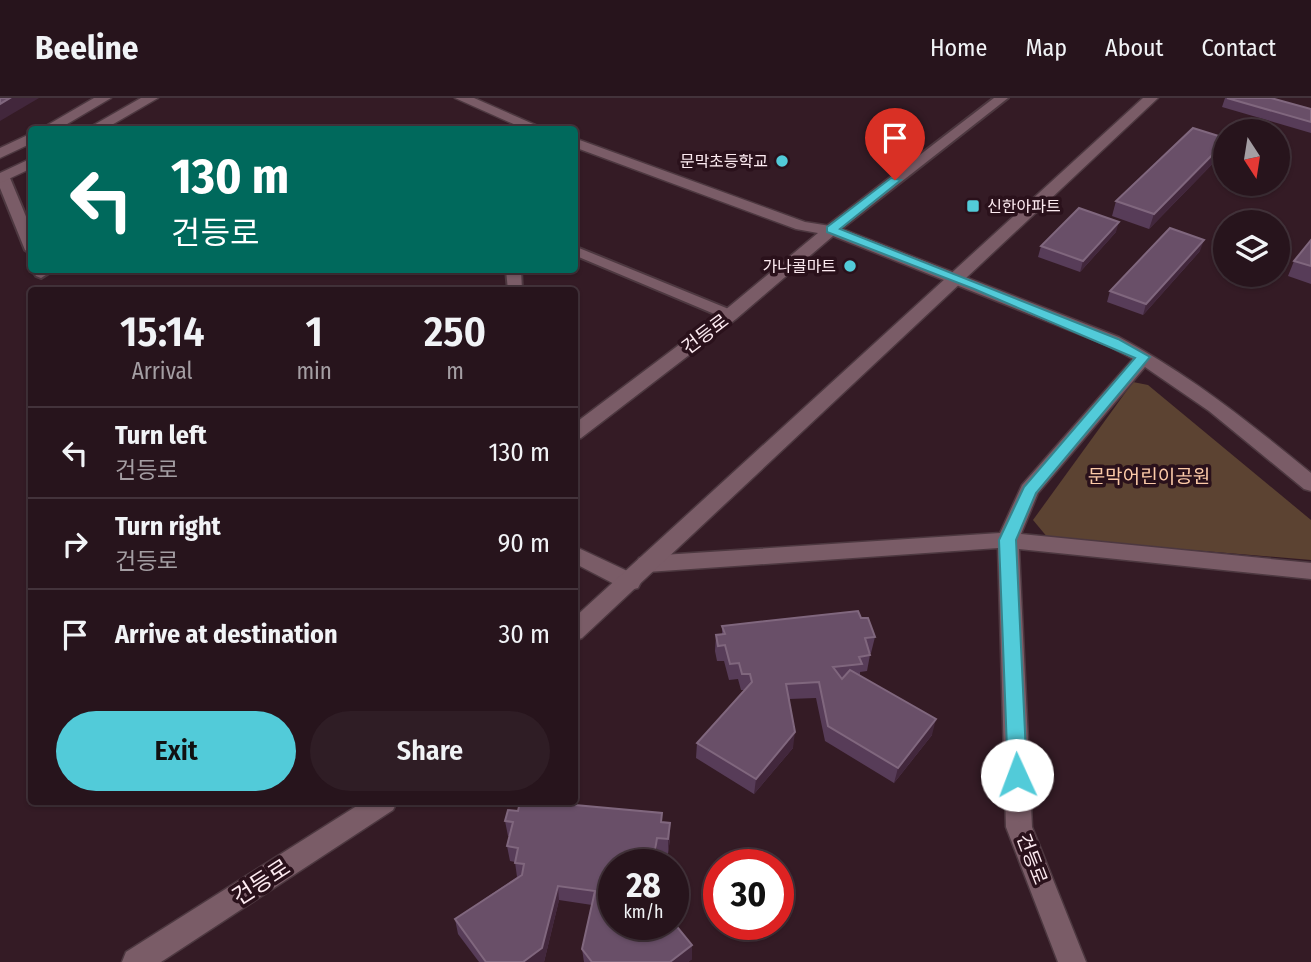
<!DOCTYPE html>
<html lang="en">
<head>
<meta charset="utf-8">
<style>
  body { margin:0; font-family:"Fira Sans Condensed","Noto Sans KR",sans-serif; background:#2f1d25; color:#f1f3f6; height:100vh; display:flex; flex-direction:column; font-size:26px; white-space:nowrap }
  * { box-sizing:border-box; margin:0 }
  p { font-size:23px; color:#a49ea3 }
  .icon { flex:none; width:38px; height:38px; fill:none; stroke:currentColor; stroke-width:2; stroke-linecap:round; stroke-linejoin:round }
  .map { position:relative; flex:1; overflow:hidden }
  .drawer { position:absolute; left:28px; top:189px; width:550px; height:518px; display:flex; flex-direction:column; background:#27141c; border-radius:7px; box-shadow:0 2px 5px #0004,0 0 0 2px #43333b }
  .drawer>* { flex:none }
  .banner { position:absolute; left:28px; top:28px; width:550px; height:147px; border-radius:7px; box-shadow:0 2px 5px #0004,0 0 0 2px #43333b; background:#00695c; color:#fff; overflow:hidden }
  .needle { width:46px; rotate:168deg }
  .tools { position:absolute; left:1213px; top:21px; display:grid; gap:14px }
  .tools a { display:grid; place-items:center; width:77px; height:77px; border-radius:50%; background:#27141c; box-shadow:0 2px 5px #0004,0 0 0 2px #43333b; font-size:35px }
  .speed { position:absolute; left:598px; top:751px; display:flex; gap:14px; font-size:35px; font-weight:700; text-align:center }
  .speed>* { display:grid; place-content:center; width:91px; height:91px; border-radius:50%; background:#27141c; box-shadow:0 2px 5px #0004,0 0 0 2px #43333b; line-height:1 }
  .speed small { font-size:18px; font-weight:400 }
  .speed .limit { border:10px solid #d22; background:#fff; color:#111 }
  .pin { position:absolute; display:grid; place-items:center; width:60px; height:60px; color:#fff; margin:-72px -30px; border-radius:50% 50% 50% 0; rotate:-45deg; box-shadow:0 0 7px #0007 }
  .pin .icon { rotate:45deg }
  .me { position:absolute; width:77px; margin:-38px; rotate:358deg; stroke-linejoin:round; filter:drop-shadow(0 0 5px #0008) }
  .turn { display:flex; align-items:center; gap:24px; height:147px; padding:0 28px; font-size:32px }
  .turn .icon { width:91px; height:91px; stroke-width:2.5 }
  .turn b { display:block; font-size:49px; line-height:60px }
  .eta { display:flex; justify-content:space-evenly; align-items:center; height:119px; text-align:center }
  .eta b { font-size:42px; font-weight:600; line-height:49px }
  .button { display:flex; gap:14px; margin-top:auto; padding:14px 28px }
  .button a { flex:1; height:80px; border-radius:42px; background:#52cbd9; color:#111; font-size:28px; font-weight:600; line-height:80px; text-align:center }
  .button a+a { background:#2f1d25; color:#f1f3f6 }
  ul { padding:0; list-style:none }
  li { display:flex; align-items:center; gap:21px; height:91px; padding:0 28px; border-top:2px solid #43333b }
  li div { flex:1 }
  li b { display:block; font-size:26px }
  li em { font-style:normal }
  header { display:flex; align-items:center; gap:42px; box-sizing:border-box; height:98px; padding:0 35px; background:#27141c; border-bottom:2px solid #43333b }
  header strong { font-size:33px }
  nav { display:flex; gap:38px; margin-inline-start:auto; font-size:24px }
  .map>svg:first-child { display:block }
  .green { fill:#5c4332 }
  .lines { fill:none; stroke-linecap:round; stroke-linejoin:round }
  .lane-casing { stroke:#4d3840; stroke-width:4 }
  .street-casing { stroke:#4d3840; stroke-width:3 }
  .secondary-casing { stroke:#4d3840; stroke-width:3 }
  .lane { fill:#7a5c67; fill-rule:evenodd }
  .street { fill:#7a5c67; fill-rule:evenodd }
  .secondary { fill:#7a5c67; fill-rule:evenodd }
  .wall { fill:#573c58 }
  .shaded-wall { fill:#42273c }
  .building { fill:#694f68; stroke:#80677e; stroke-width:2 }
  .route { fill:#52cbd9; stroke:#35848d; stroke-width:2 }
  .poi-dot { fill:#52cbd9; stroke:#2a111b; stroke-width:2.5 }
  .labels { text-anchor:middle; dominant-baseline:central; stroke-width:7; stroke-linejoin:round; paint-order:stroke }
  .far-poi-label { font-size:16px; fill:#fdebf1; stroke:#2a111b; text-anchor:end }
  .street-label { font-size:19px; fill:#fdebf1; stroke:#2a111b }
  .park-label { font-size:19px; fill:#fccaa8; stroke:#2a111b }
  .near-street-label { font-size:23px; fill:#fdebf1; stroke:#2a111b }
</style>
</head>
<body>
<header>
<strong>Beeline</strong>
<nav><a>Home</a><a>Map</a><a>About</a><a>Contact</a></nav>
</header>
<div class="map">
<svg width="1311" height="864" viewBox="0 0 1311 864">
  <rect width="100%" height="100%" fill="#341b25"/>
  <path class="green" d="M1133 284 1148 287 1311 422V462L1048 440 1033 422Z"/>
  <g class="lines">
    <g class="lane-casing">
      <g id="lane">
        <path d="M994 0H1008L836 135H826L824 132 826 129Z"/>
        <path d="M0 77H8L10 80 32 133V156L25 152 0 90Z"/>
        <path d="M574 148 736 214 738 217 730 222 724 220 574 157Z"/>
        <path d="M32 172H46L49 175 41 180 36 178Z"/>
        <path d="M506 172H521L522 192H508Z"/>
      </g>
    </g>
    <g class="street-casing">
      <g id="street">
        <path d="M455 0H474L547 32H527Z"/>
        <path d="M574 40 805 124 837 129 1119 239C1189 276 1250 325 1311 375V393L1304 391 1209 313 1145 269 1038 395 1021 436 1311 465V481L1019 451 1032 729 1086 864H1058L1006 729 998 450 647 474 639 472 636 466 639 460 647 458 1000 435 1022 387 1133 261 1107 247 833 138 736 221 581 340 574 342V326L724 213 818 135 796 131 574 49Z"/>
        <path d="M574 448 638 478 641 484 638 490 630 492 622 490 574 465Z"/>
      </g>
    </g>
    <g class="secondary-casing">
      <g id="secondary">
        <path d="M94 0H111L57 32H39Z"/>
        <path d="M141 0H158L103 32H85Z"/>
        <path d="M1143 0H1158L582 540 574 543V520Z"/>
        <path d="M32 35V45L0 60V50Z"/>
        <path d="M32 60V70L0 85V75Z"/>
        <path d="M363 704H397L393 712 161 864H122L126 854Z"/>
      </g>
    </g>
    <use href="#lane" class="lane"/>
    <use href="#street" class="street"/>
    <use href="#secondary" class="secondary"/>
  </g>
  <g class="wall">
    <path d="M1225 0H1271L1311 11V35L1222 9Z"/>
    <path d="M1223 55 1149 131 1112 118 1116 103Z"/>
    <path d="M1116 134 1080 174 1038 159 1041 148Z"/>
    <path d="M1311 142V186L1288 178 1294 163Z"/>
    <path d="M1200 153 1143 217 1107 204 1110 193Z"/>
    <path d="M861 520 875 539 871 555H869L870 557 867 573 860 574V578L932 637 894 685 825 643 816 600 789 601 793 650 754 696 696 660 697 645 745 592H741L738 581 729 582 724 563H717L715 553 716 537H722V528Z"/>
    <path d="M505 723 662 724 670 740 668 756 657 755 655 766H614V826L692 847V861L688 864H584L582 851 592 807 559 802 544 864H479L458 836 455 821 517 779 515 764 510 763 507 748 510 738H508Z"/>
  </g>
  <g class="shaded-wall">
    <path d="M10 0H39L0 23V6Z"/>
    <path d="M1225 44V50L1223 55 1149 131 1154 116Z"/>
    <path d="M1119 124 1116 134 1080 174 1083 163Z"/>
    <path d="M1204 142 1200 153 1143 217 1146 206Z"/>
    <path d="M936 621 932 637 894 685 898 670Z"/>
    <path d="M795 634 793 650 754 696 756 681Z"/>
    <path d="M670 725V740L668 756V741Z"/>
    <path d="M657 740V755L655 766H653Z"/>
    <path d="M558 788 559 802 544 864H523Z"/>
    <path d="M692 847V861L688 864H670Z"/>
  </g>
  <g class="building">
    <path d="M0 0H10L0 6Z"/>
    <path d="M1227 0H1271L1311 11V24Z"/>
    <path d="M1193 30 1225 40V44L1154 116 1116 103Z"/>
    <path d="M1079 110 1119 124 1083 163 1041 148Z"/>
    <path d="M1170 130 1204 142 1146 206 1110 193Z"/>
    <path d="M1311 142V168L1294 163Z"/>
    <path d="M858 513 861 520H868L875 539 865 540 870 557 859 559 862 566 833 569 842 581 850 572 936 621 898 670 828 628 819 584 786 586 795 634 756 681 697 645 752 584 750 576H742L739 565 730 566 725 547 718 548 716 537 725 536 722 528Z"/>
    <path d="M520 704H542L662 715 661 724 670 725 668 741 657 740 653 765 646 764V766H614V826H674V825L692 847 670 864H592L582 851 595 793 558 788 542 850 523 864H486L455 821 522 777 524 766 515 765 518 750 507 748 513 724 505 723 508 712 518 713Z"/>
  </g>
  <path class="route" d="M891 80 901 82 840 131 1118 241 1150 259 1036 395 1016 442 1027 677 1024 683 1017 685 1011 683 1008 677 999 442 1024 389 1135 260 974 191 827 134V129Z"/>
  <g class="poi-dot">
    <circle cx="782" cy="63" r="7"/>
    <rect x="966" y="101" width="14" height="14" rx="3.5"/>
    <circle cx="850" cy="168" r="7"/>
  </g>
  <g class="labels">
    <g class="far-poi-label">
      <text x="768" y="63">문막초등학교</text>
      <text x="987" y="108" text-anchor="start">신한아파트</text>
      <text x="836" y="168">가나콜마트</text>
    </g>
    <g class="street-label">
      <text transform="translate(705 236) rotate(-37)">건등로</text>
      <text transform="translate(1032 761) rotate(69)">건등로</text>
    </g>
    <g class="park-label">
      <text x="1149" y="378">문막어린이공원</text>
    </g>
    <g class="near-street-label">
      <text transform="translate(261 784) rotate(-33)">건등로</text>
    </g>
  </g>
</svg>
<div class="tools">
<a><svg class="needle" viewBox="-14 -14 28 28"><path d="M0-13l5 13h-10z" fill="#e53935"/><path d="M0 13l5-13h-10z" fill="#a49ea3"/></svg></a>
<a><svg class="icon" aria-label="layers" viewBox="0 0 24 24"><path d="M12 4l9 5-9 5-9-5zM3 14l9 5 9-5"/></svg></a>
</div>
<div class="speed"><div>28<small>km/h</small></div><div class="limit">30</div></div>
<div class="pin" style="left:895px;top:82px;background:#d93025"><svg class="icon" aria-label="arrive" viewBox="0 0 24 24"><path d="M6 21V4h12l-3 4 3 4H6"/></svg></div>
<svg class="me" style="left:1017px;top:677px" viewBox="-20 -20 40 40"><circle r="19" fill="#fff"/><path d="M0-13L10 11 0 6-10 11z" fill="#52cbd9"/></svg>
<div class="banner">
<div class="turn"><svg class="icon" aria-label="left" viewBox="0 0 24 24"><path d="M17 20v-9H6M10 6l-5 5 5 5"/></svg><div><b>130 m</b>건등로</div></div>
</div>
<section class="drawer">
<div class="eta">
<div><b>15:14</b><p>Arrival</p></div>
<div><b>1</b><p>min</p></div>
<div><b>250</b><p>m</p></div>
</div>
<ul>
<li><svg class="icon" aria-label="left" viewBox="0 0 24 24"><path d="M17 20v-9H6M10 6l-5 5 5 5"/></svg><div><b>Turn left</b><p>건등로</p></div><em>130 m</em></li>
<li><svg class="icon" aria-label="right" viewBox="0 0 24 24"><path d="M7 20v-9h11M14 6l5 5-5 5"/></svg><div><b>Turn right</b><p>건등로</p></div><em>90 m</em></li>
<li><svg class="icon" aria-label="arrive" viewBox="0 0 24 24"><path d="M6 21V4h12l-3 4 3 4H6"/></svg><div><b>Arrive at destination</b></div><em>30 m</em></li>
</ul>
<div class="button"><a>Exit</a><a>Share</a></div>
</section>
</div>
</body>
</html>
